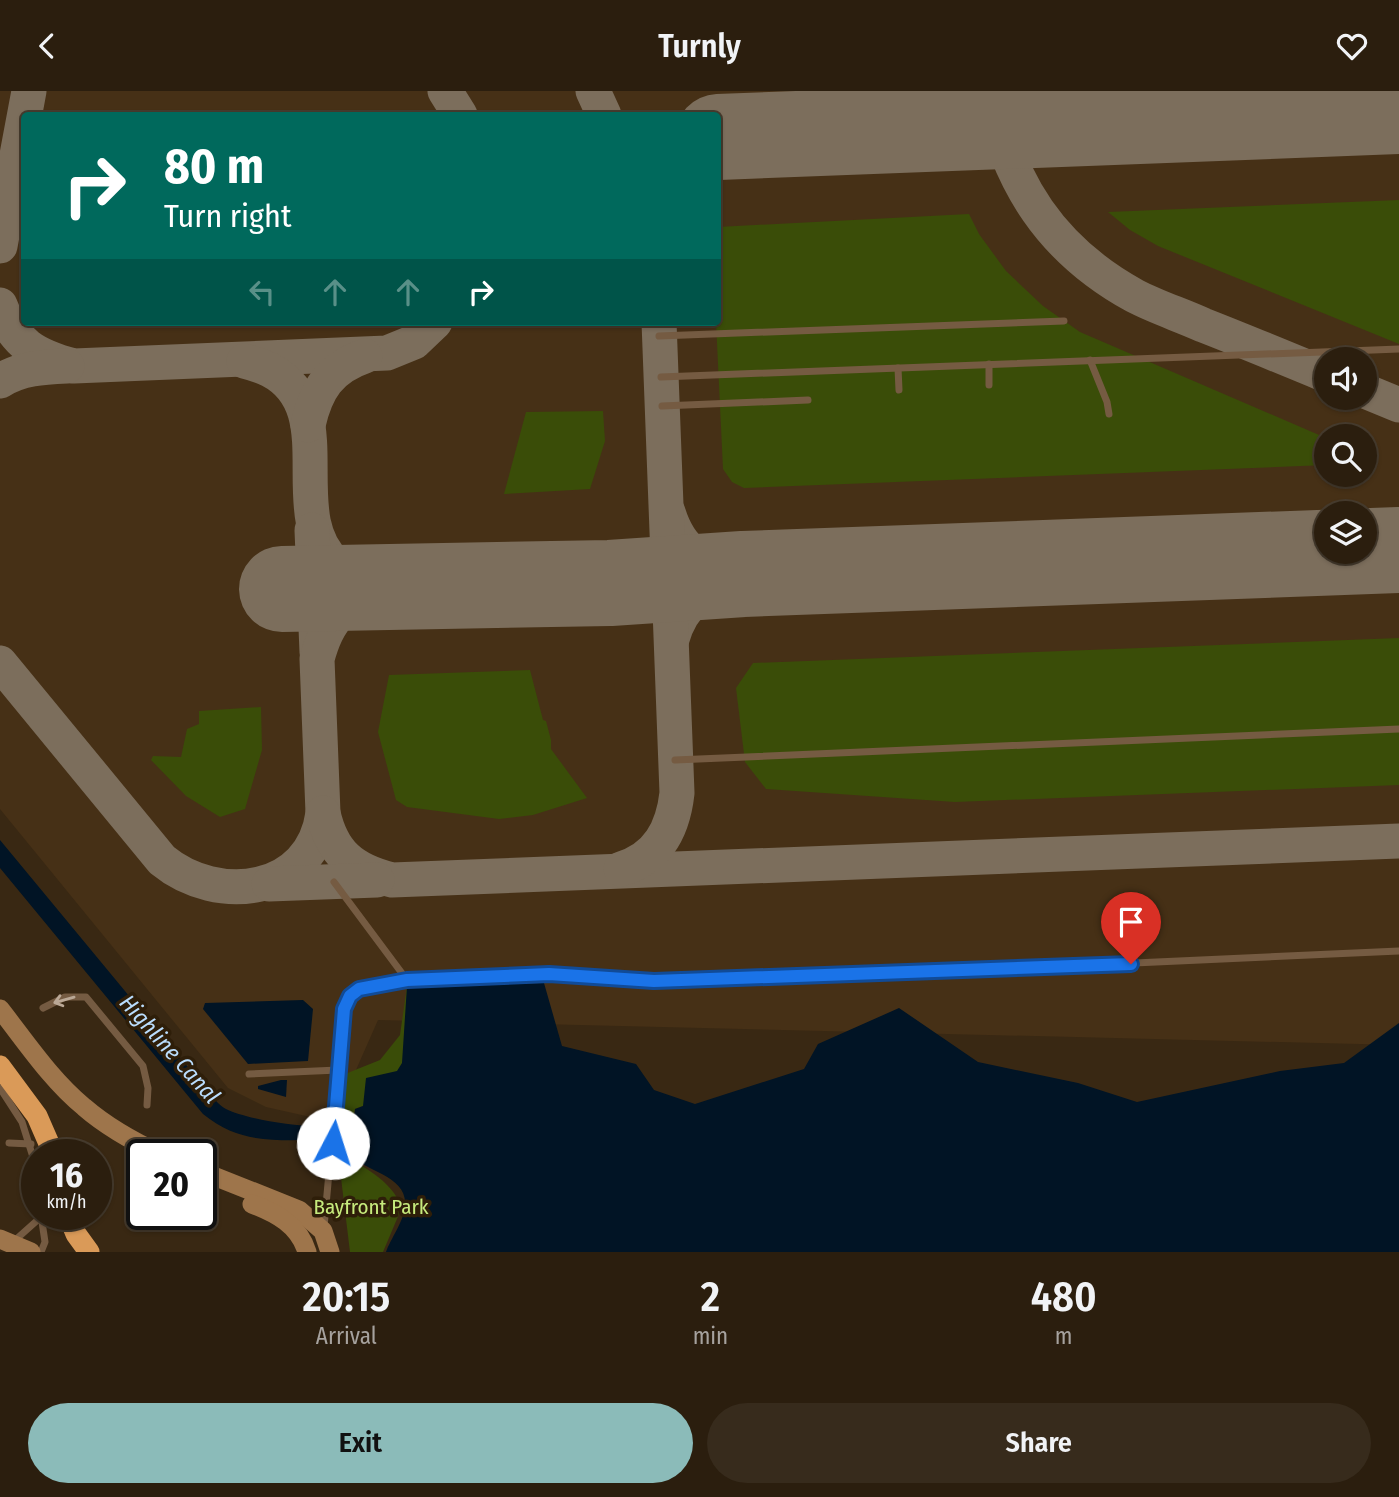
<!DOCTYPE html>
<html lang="en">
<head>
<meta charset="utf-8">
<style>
  body { margin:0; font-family:"Fira Sans Condensed",sans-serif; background:#372b1c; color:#f1f3f6; height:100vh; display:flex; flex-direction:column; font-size:26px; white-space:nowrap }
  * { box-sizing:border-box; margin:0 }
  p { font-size:23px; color:#a6a29e }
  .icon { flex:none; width:38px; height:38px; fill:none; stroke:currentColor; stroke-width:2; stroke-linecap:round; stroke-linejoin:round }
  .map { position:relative; height:1161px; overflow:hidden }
  .panel { display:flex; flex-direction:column; background:#2b1e0e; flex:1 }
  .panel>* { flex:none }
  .banner { position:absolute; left:21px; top:21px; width:700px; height:214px; border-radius:7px; box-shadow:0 2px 5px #0004,0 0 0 2px #473c2e; background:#00695c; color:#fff; overflow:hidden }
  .fabs { position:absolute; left:1314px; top:256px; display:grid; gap:14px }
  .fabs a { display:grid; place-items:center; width:63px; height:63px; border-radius:50%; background:#2b1e0e; box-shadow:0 2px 5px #0004,0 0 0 2px #473c2e; font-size:35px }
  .speed { position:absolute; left:21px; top:1048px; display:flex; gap:14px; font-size:35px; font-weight:700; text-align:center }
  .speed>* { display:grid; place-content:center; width:91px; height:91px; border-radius:50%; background:#2b1e0e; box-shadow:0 2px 5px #0004,0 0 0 2px #473c2e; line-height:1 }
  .speed small { font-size:18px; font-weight:400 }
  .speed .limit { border:4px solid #111; border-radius:10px; background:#fff; color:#111 }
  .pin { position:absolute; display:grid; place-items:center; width:60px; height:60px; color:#fff; margin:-72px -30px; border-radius:50% 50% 50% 0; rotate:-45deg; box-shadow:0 0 7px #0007 }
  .pin .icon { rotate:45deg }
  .me { position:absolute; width:77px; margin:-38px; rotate:5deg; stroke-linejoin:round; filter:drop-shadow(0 0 5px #0008) }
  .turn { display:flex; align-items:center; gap:24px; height:147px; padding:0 28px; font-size:32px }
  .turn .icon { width:91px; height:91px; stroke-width:2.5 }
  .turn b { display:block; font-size:49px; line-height:60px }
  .lanes { display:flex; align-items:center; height:66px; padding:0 28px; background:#0003; justify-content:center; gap:35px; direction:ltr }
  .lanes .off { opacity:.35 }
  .eta { display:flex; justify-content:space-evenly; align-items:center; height:119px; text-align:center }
  .eta b { font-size:42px; font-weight:600; line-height:49px }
  .action { display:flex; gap:14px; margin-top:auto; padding:14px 28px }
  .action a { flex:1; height:80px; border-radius:42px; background:#8bbbb9; color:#111; font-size:28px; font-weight:600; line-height:80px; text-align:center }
  .action a+a { background:#372b1c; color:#f1f3f6 }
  header { display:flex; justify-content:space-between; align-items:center; height:91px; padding:0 28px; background:#2b1e0e; font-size:32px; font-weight:600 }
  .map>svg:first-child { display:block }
  .built { fill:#463016; fill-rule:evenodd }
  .green { fill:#3a4d08 }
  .water { fill:#011425 }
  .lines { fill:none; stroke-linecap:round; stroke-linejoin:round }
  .taxiway { stroke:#7c6e5c; stroke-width:35 }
  .runway { stroke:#7c6e5c; stroke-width:86 }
  .lane { stroke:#755b42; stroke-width:7 }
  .secondary { stroke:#9e754b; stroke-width:19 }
  .highway { stroke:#da9a58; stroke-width:21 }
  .oneway { stroke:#baa896 }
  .route-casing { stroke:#114b97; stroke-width:18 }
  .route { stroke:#1a73e8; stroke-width:12 }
  .labels { text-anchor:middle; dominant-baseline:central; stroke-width:7; stroke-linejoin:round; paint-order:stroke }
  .park-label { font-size:21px; fill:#c7eb7d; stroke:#2e1e09 }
  .water-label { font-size:23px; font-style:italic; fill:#baddfd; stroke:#2e1e09 }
</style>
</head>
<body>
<header><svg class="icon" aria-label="back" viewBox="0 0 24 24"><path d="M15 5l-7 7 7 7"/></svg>Turnly<svg class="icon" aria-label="heart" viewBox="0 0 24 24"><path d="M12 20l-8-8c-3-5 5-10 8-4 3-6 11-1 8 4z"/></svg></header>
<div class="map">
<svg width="1399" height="1161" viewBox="0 0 1399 1161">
  <rect width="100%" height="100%" fill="#392813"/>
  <path class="built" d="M0 0H1399V954L378 929 333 1031 266 1016 228 997 0 718ZM24 24H718V231H24ZM1326 268H1365V306H1326ZM1326 345H1365V383H1326ZM1326 422H1365V460H1326Z"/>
  <g class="green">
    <path d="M1399 109V253L1158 155 1130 139 1108 121Z"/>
    <path d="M969 123 979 143 1006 180 1043 215 1080 241 1326 347V374L744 397 732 391 723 378 716 231 718 136Z"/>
    <path d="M603 320 605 350 590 398 504 403 526 321Z"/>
    <path d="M1399 547V694L955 711 766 698 745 671 736 597 753 572Z"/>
    <path d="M530 579 543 629 546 630 551 649V658L587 707 533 724 499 728 407 716 396 709 378 641 389 584Z"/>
    <path d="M261 616 262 659 245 718 220 726 186 705 151 669 153 665 181 666 187 638 199 633V620Z"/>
    <path d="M449 894 411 976 363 1015 355 1018C354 1027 350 1032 342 1035L345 983 380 969 400 944 407 895Z"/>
    <path d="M338 1062C364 1076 390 1088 402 1116L383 1161H350Z"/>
  </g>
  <g class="water">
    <path d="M0 749 211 1004C215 1009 220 1015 226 1018 250 1030 333 1044 354 1028L355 1018 363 1015 366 987 397 980 402 972 407 895 544 892 562 955 636 973 654 999 695 1013 804 978 818 953 899 917 978 971 1078 992 1137 1011 1280 980 1344 972 1399 932V1161H386C390 1149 405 1128 405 1115 408 1084 364 1081 352 1064 349 1060 350 1053 350 1048L341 1050C288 1046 247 1059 203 1023L0 777Z"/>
    <path d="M303 909 313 918 308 970 248 973 203 918 205 912Z"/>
    <path d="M281 989H287L286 1006 258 998V995Z"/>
  </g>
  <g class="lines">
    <g class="taxiway">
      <path d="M445 0 460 24"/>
      <path d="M593 0 604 24"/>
      <path d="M989 0C1008 92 1051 159 1135 205 1156 216 1181 224 1203 234 1244 250 1285 267 1326 284"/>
      <path d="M718 49 729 46"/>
      <path d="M0 155 29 0"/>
      <path d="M0 214C14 253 36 265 74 275L387 262 414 251 435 231"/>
      <path d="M244 270C252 272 262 275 270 279 345 318 280 423 336 473 350 486 367 491 385 496"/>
      <path d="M0 290C21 277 43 276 67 275"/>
      <path d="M1365 300 1399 314"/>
      <path d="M308 334C316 298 330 277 365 265"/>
      <path d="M668 421C681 464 703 471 743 483"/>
      <path d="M312 439 317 561"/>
      <path d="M672 548C682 511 707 495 743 483"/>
      <path d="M0 572 162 769C218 815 312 803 323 722L317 568C329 523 344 515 385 496"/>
      <path d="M323 722C332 762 352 779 392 789L1399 750"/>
      <path d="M621 778C658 767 673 738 677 702L659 231"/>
      <path d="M269 793 377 789"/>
    </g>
    <g class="runway">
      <path d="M718 46 1399 20"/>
      <path d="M282 498 610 492 743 483 1399 459"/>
    </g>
    <g class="lane">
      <path d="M659 245 1064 230"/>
      <path d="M1090 269 1107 311 1109 323"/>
      <path d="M989 273V294"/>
      <path d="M898 277 899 299"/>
      <path d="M661 286 1399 258"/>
      <path d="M662 315 808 309"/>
      <path d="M675 669 1399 638"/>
      <path d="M334 791 407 889"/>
      <path d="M43 917 65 906H86L143 975 148 997 147 1014"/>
      <path d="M249 983 338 979"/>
      <path d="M0 997 22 1031 37 1079"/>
      <path d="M9 1052 31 1053"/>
      <path d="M41 1124 45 1151 41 1161"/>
      <path d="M324 1136 344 918 350 905 359 898 407 889 482 885 549 883 654 890 1024 877 1399 860"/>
      <path d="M13 1151 41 1126"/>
    </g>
    <g class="secondary">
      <path d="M0 918C26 951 51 989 84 1016 107 1036 134 1051 162 1064"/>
      <path d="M201 1080 299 1119 323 1140 330 1161"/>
      <path d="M252 1113C276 1122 299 1134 307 1161"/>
      <path d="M0 1148 31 1161"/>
    </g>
    <g class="highway">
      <path d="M0 975 37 1025 54 1064"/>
      <path d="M68 1124 76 1143 89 1161"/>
    </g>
  </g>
  <defs><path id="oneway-shaft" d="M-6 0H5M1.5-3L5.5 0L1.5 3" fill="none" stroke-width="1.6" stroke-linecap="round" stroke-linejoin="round" transform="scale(1.75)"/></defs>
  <use class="oneway" href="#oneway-shaft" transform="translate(64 909) rotate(164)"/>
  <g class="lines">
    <g class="route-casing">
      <path id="route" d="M333 1052 344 918 350 905 359 898 407 889 549 883 654 890 1131 873"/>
    </g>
    <use href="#route" class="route"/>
  </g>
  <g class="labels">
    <g class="park-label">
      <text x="371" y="1116">Bayfront Park</text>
    </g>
    <g class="water-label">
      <text transform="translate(170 958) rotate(48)">Highline Canal</text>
    </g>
  </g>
</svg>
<div class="fabs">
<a><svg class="icon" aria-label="sound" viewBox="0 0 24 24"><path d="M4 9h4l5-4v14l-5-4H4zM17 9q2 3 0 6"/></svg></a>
<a><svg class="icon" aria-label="search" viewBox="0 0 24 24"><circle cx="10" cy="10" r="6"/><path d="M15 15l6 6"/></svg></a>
<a><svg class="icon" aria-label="layers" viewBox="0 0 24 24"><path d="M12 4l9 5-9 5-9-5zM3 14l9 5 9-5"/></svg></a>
</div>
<div class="speed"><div>16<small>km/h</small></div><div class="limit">20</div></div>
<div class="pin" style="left:1131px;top:873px;background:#d93025"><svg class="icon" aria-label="arrive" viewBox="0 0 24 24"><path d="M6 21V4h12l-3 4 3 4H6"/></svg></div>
<svg class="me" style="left:333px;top:1052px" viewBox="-20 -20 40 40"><circle r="19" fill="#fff"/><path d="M0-13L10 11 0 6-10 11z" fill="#1a73e8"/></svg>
<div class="banner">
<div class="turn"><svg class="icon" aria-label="right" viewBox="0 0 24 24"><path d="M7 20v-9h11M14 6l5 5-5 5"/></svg><div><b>80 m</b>Turn right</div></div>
<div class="lanes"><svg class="icon off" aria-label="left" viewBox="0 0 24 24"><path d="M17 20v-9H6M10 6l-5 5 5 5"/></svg><svg class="icon off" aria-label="ahead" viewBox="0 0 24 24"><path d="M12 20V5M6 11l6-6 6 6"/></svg><svg class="icon off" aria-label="ahead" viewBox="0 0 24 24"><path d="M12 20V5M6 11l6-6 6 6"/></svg><svg class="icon" aria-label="right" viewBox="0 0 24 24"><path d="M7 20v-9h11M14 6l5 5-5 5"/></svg></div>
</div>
</div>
<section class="panel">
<div class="eta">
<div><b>20:15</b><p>Arrival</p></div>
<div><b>2</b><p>min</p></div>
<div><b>480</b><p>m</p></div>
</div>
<div class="action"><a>Exit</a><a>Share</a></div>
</section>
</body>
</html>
